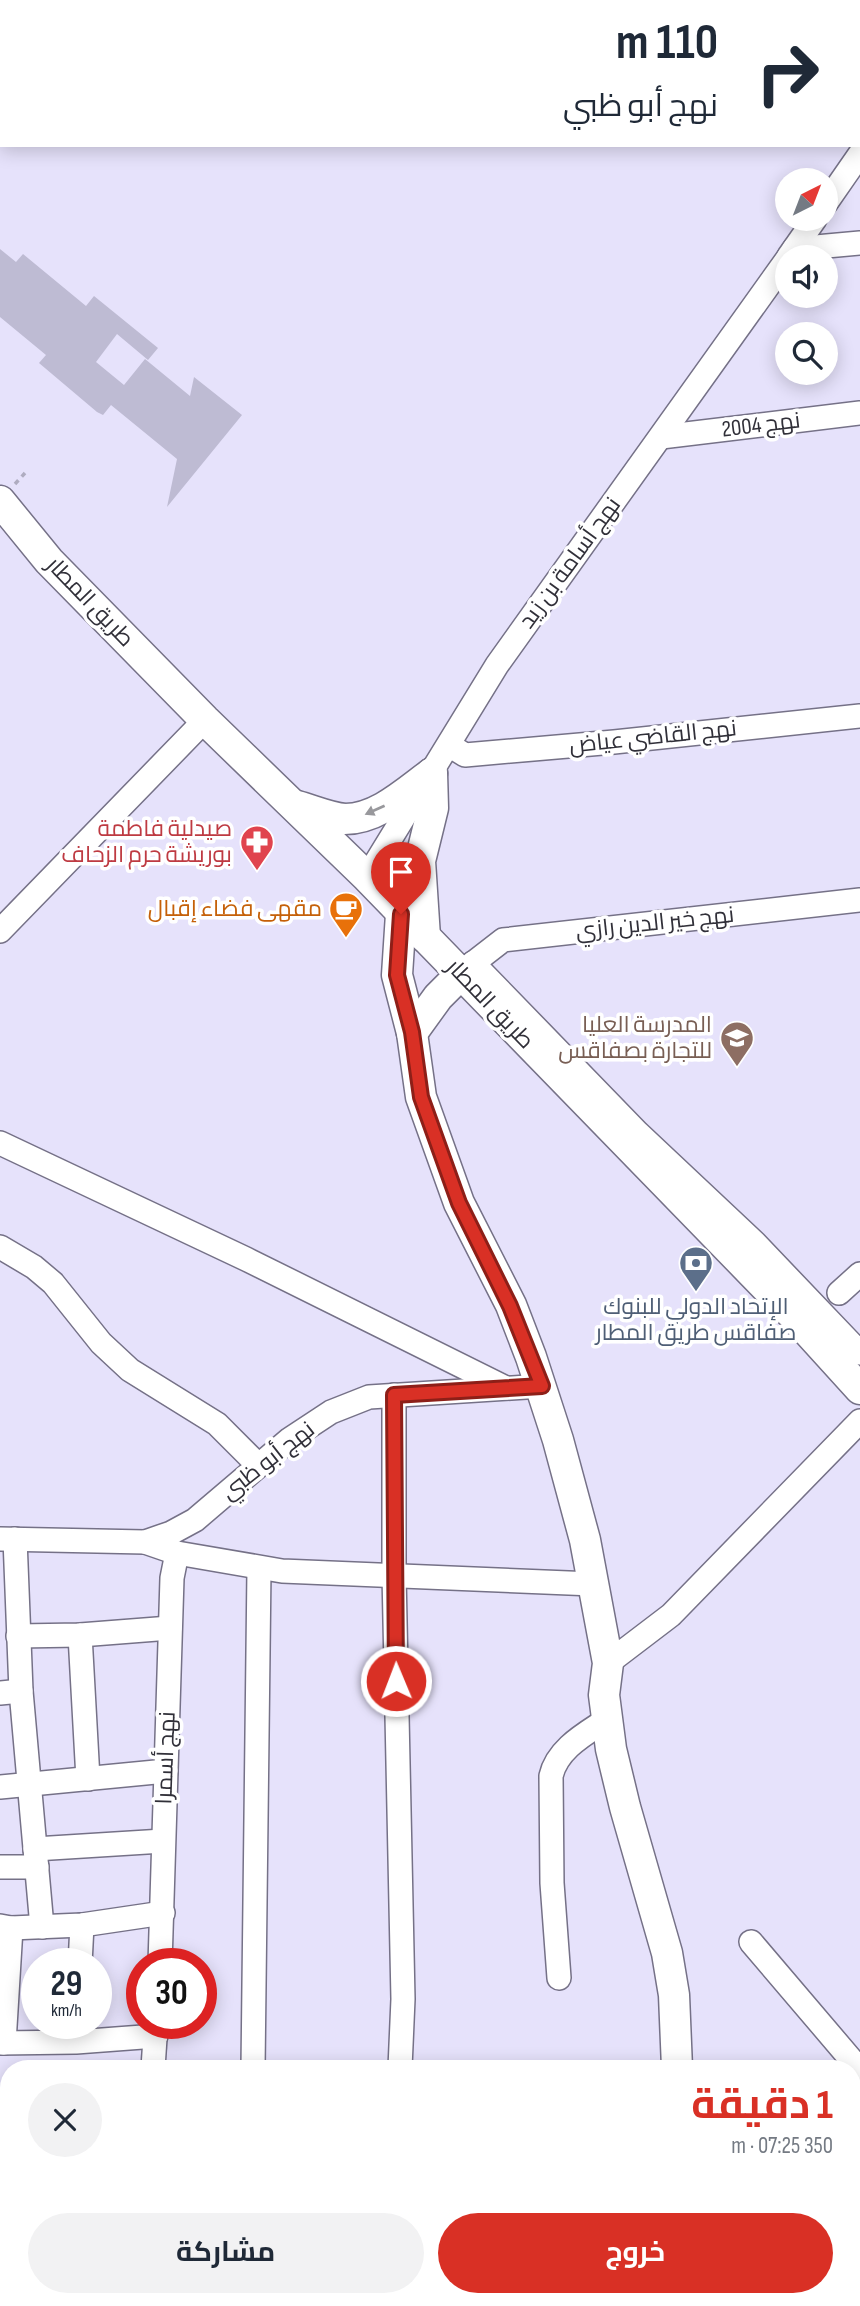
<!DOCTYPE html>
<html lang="ar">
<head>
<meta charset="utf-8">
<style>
  body { margin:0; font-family:"Sofia Sans Condensed",Cairo,sans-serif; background:#f2f2f3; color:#1f2937; direction:rtl; height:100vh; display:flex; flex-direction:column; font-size:26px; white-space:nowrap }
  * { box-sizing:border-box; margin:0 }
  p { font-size:23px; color:#747a83 }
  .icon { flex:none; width:38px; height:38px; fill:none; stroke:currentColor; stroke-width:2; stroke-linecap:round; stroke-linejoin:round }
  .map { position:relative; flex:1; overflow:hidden; direction:ltr }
  .details { position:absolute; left:0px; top:2060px; width:861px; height:247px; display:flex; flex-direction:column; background:#fff; border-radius:28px 28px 0 0; box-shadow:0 4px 18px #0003; direction:rtl }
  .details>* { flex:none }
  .guide { position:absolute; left:0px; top:0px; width:861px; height:147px; box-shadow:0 4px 18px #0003; direction:rtl; background:#fff; color:#1f2937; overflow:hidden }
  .needle { width:46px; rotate:42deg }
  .buttons { position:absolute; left:775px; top:168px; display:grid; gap:14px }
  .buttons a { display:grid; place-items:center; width:63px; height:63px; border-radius:50%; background:#fff; box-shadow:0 4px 18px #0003; font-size:35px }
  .speed { position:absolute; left:21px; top:1948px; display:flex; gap:14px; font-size:35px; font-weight:700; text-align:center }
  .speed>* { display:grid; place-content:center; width:91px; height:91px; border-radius:50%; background:#fff; box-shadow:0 4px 18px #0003; line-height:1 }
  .speed small { font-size:18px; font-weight:400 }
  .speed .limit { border:10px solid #d22; background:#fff; color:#111 }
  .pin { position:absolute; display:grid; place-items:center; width:60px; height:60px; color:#fff; margin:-72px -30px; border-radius:50% 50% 50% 0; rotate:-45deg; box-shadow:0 0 7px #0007 }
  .pin .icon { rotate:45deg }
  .me { position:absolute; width:77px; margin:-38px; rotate:359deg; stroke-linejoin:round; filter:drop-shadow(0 0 5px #0008) }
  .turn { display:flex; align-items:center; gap:24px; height:147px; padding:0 28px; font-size:32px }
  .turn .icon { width:91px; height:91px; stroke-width:2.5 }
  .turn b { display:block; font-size:49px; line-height:60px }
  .round { display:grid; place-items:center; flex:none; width:74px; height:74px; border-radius:37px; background:#f2f2f3 }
  .overview { display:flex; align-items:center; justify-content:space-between; height:119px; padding:0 28px }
  h1 { font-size:42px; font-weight:700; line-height:52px; color:#d93025 }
  .button { display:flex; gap:14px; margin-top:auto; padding:14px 28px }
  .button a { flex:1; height:80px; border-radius:42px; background:#d93025; color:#fff; font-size:28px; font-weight:700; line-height:80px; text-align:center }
  .button a+a { background:#f2f2f3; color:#1f2937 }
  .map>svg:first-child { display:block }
  .green { fill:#a4d6b9 }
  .building { fill:#bebbd3 }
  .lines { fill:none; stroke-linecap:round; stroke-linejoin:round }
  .minor-casing { stroke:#757187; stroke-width:26 }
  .major-casing { stroke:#757187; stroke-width:33 }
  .path { stroke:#afacc0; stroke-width:3.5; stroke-dasharray:5 5; stroke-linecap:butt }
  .minor { stroke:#fff; stroke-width:23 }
  .major { stroke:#fff; stroke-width:30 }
  .oneway { fill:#98989c }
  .route-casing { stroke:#8d1f18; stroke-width:18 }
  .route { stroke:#d93025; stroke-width:12 }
  .labels { text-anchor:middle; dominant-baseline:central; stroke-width:7; stroke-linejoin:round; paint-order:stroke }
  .street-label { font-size:23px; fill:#313039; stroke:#fff }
  .health-label { font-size:23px; fill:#be3a42; stroke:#fff; text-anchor:end }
  .food-label { font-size:23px; fill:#c56008; stroke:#fff; text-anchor:end }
  .education-label { font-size:23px; fill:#785e54; stroke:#fff; text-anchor:end }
  .service-label { font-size:23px; fill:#4e5e75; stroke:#fff }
</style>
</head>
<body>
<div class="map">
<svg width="860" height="2306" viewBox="0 0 860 2306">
  <rect width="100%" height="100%" fill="#e6e2fb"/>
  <path class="green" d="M860 2178V2306H727L720 2298H852V2185Z"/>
  <path class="building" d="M0 249 16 262 23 254 86 306 94 296 158 348 148 360 117 334 96 362 124 385 145 359 190 396 194 377 242 415 167 507 177 459 111 405 103 415 97 412 39 363 46 355 0 317Z"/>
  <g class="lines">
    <g class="minor-casing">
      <g id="minor">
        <path d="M19 2 20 0"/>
        <path d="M0 30 2 27"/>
        <path d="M826 203 860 154"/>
        <path d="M794 249 860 243"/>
        <path d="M789 256 815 219"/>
        <path d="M661 437 860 413"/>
        <path d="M449 745 465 755 614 742 860 716"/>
        <path d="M367 877 497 665 788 258"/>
        <path d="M0 931 205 720"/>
        <path d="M473 963 638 1133 755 1243 860 1353"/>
        <path d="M463 971 503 940 860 900"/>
        <path d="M0 1143 246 1259 506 1388"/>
        <path d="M0 1247 34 1267 53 1283 101 1343 130 1370 217 1424 258 1465"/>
        <path d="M839 1293 860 1274"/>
        <path d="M394 1395V1574L403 1999 400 2068"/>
        <path d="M0 1539 145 1542 171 1533 195 1520 290 1439 331 1412 369 1397 542 1386"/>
        <path d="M15 1539 21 1691 42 1927"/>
        <path d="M145 1542 177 1553 282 1571 593 1584"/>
        <path d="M80 1635 88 1779"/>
        <path d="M18 1636 80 1635 170 1628"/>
        <path d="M608 1663 671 1615 860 1421"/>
        <path d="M0 1693 21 1691"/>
        <path d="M0 1787 166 1771"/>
        <path d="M35 1849 163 1841"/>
        <path d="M0 1867H37"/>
        <path d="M0 1926 11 1928 82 1925 163 1913"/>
        <path d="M751 1942 860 2070"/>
        <path d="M80 1964 82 1925"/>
        <path d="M160 1964 172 1578 177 1553"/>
        <path d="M559 1978 552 1883 551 1776C557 1749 585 1734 606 1720"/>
        <path d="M0 2043 76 2042 156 2036"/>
        <path d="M4 2043 11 1928"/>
        <path d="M153 2068 156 2023"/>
        <path d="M253 2068 259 1569"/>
        <path d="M0 2215 9 2214"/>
        <path d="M143 2306V2298"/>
        <path d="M290 2306V2298"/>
      </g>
    </g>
    <g class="major-casing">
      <g id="major">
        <path d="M0 501 49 561 205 720 367 877 791 1313 860 1389"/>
        <path d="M297 806C312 810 330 818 345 819 378 819 407 791 432 773"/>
        <path d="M401 914 397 975 412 1033 421 1097 459 1203 511 1305 531 1357 558 1440 585 1540 608 1663 604 1695 611 1749 625 1807 667 1953 674 1995 677 2068"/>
        <path d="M425 937 420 861 433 808 432 773"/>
        <path d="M412 1033 438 997 461 974"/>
        <path d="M687 2298 688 2306"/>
      </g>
    </g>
    <path class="path" d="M15 484 25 473"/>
    <use href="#minor" class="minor"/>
    <use href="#major" class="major"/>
  </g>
  <defs><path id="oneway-solid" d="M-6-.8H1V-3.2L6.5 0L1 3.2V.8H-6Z" transform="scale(1.75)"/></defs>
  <use class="oneway" href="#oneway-solid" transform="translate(375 810) rotate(156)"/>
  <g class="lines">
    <g class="route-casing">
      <path id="route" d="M396 1681 394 1395 542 1386 510 1306 459 1203 421 1097 412 1032 397 975 401 914"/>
    </g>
    <use href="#route" class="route"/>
  </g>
  <defs>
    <g id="pharmacy-pin" transform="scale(1.75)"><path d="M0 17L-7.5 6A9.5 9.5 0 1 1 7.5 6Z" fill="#e0444e" stroke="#fff"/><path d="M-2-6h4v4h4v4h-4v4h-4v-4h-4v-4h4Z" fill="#fff"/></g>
    <g id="cafe-pin" transform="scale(1.75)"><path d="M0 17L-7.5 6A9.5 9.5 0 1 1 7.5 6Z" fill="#e8710a" stroke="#fff"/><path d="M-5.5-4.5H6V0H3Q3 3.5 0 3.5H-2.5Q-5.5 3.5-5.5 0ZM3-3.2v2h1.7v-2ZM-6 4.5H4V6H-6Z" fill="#fff"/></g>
    <g id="university-pin" transform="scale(1.75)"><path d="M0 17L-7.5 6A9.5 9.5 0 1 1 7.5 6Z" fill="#8d6e63" stroke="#fff"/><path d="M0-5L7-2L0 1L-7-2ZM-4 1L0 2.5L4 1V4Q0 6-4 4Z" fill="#fff"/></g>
    <g id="bank-pin" transform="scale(1.75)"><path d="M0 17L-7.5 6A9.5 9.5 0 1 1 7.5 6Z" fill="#5c6f8a" stroke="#fff"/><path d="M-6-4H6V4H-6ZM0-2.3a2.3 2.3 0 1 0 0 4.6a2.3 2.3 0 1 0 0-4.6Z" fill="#fff"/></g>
  </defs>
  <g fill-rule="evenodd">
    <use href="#pharmacy-pin" x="257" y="842"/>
    <use href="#cafe-pin" x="346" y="909"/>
    <use href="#university-pin" x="737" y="1038"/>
    <use href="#bank-pin" x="696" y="1263"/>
  </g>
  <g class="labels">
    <g class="street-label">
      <text transform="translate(761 425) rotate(-7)">نهج 2004</text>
      <text transform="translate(570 563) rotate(-54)">نهج أسامة بن زيد</text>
      <text transform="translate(90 602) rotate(46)">طريق المطار</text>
      <text transform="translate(653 737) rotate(-6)">نهج القاضي عياض</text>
      <text transform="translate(655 923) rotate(-6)">نهج خير الدين رازي</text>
      <text transform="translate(490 1004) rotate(46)">طريق المطار</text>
      <text transform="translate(268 1461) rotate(-38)">نهج أبو ظبي</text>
      <text transform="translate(166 1758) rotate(-88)">نهج أسمرا</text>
    </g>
    <g class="health-label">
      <text x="232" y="829">صيدلية فاطمة<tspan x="232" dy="26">بوريشة حرم الزحاف</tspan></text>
    </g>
    <g class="food-label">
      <text x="322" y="909">مقهى فضاء إقبال</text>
    </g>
    <g class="education-label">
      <text x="712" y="1025">المدرسة العليا<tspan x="712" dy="26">للتجارة بصفاقس</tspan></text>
    </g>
    <g class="service-label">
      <text x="696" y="1307">الإتحاد الدولي للبنوك<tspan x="696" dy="26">صفاقس طريق المطار</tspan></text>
    </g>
  </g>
</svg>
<div class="buttons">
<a><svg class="needle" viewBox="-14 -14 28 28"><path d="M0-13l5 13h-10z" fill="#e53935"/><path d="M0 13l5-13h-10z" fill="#747a83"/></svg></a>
<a><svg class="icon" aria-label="sound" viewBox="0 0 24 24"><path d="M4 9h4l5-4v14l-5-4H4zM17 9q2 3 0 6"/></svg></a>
<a><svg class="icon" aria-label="search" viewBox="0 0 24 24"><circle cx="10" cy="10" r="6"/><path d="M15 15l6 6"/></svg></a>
</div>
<div class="speed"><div>29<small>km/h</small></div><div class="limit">30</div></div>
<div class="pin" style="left:401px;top:914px;background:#d93025"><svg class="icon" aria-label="arrive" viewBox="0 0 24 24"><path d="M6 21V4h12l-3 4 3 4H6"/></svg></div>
<svg class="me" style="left:396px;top:1681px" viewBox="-20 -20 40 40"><circle r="17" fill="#d93025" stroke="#fff" stroke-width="3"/><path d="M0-11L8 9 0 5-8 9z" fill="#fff"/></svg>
<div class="guide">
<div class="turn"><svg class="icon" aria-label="right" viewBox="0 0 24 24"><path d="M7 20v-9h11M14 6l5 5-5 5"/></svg><div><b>110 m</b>نهج أبو ظبي</div></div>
</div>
<section class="details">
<div class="overview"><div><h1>1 دقيقة</h1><p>350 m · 07:25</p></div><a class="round"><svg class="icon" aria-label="close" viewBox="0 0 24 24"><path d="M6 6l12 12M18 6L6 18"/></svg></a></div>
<div class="button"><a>خروج</a><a>مشاركة</a></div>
</section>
</div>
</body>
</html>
